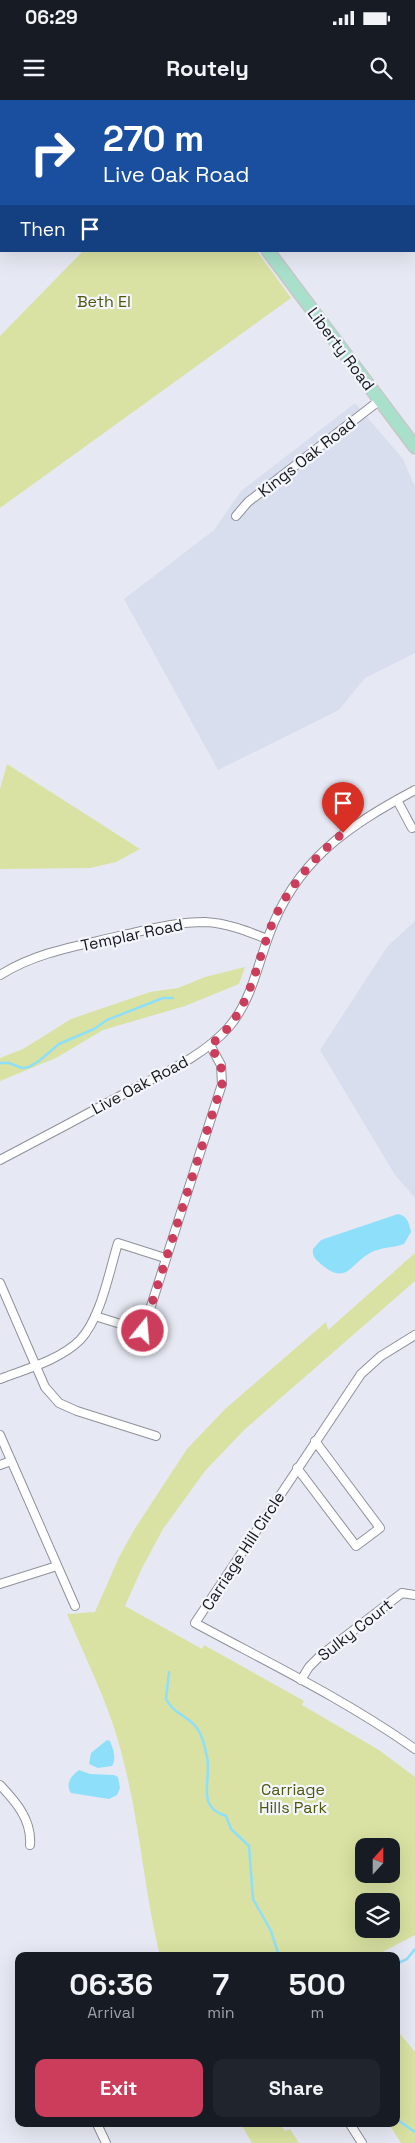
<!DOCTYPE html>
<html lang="en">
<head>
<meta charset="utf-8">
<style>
  body { margin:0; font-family:"Space Grotesk",sans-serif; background:#20242c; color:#f1f3f6; height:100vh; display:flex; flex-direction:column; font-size:19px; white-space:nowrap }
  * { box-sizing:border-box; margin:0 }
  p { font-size:16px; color:#9ea1a6 }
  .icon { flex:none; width:28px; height:28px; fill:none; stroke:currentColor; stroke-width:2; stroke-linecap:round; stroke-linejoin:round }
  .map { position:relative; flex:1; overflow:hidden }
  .side { position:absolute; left:15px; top:1852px; width:385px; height:175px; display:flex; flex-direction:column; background:#171b24; border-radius:10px; box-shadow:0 5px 20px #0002 }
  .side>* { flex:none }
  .top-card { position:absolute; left:0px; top:0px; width:415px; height:152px; box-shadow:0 5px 20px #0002; background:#1a4fa0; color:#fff; overflow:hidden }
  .needle { width:32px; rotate:21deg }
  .buttons { position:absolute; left:355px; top:1738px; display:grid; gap:10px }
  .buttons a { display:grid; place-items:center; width:45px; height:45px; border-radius:10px; background:#171b24; box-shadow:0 5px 20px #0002; font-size:25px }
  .pin { position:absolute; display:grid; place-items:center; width:42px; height:42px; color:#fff; margin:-51px -21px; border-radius:50% 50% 50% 0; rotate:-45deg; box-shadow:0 0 5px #0007 }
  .pin .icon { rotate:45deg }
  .me { position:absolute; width:55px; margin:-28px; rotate:17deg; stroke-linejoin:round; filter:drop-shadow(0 0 4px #0008) }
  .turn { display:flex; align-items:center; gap:18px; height:105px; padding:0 20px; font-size:22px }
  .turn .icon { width:65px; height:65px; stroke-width:2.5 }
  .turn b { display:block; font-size:35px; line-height:42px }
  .then { display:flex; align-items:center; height:48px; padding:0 20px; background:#0003; gap:10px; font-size:19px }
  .eta { display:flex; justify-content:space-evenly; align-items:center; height:85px; text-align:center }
  .eta b { font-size:30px; font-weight:700; line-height:35px }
  .action { display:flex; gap:10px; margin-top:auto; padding:10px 20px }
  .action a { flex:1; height:58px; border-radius:10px; background:#cc3d5c; color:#fff; font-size:20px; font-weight:700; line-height:58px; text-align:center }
  .action a+a { background:#20242c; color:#f1f3f6 }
  .status { display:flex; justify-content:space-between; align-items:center; height:35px; padding:0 25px; background:#171b24; direction:ltr }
  .status svg { height:14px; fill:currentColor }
  header { display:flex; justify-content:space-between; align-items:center; height:65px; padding:0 20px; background:#171b24; font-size:22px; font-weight:700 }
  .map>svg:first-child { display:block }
  .built { fill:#d9deef }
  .green { fill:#d9e2a2; fill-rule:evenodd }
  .water { fill:#8edff9 }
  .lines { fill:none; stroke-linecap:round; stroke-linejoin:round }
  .stream { stroke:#8edff9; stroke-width:2.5 }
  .street-casing { stroke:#8e919a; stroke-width:10 }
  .secondary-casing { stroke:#8e919a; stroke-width:14 }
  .primary-casing { stroke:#c7c7c8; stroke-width:15 }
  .street { stroke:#fff; stroke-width:8 }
  .secondary { stroke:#fff; stroke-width:11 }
  .primary { stroke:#a8e0cb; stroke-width:12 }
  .route { stroke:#cc3d5c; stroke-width:9; stroke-dasharray:0 16.2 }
  .labels { text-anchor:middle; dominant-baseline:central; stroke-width:4.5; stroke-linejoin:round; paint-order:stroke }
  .park-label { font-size:16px; fill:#51580d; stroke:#f4f6fe }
  .street-label { font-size:16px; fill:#16171b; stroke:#f4f6fe }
</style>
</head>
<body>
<div class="status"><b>06:29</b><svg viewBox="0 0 49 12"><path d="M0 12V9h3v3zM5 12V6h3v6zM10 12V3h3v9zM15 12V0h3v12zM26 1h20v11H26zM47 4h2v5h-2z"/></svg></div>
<header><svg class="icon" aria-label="menu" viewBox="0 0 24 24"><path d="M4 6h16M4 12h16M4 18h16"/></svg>Routely<svg class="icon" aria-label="search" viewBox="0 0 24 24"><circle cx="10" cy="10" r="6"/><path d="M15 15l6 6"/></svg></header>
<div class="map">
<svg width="415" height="2043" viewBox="0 0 415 2043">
  <rect width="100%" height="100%" fill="#e6e9f3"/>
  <g class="built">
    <path d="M355 303 403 359 415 387V553L365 578 339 610 218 670 124 499 214 430 241 391Z"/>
    <path d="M415 821V1098L395 1075 320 950 387 847Z"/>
  </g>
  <g class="green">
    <path d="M83 151H257L291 198 0 408V236Z"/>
    <path d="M7 664 140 749 116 762 90 768 0 769V689Z"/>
    <path d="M245 867 239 884 185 906 103 930 56 958 0 981V958L23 949 71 919 150 892 178 888 205 877Z"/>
    <path d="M415 1153V1181L244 1330 205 1371 163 1429 142 1468 125 1506 202 1549 204 1545 304 1601 302 1605 379 1650 415 1677V1835L375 1856H160C144 1791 140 1724 123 1659 111 1608 87 1562 67 1514L95 1512 119 1457 134 1430 187 1349 225 1309 326 1222 328 1230ZM364 1746H391V1774H364ZM364 1801H391V1829H364Z"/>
    <path d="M396 1929 415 1952V2043H401L389 2024H396Z"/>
    <path d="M241 2024H280L285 2031 290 2029 299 2043H252Z"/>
  </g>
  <g class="water">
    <path d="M398 1114C408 1116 409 1124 411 1132L404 1144C394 1148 380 1147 370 1153 351 1163 347 1186 322 1165 316 1160 312 1157 313 1149L321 1140Z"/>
    <path d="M107 1640 110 1641C113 1649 117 1659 112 1666L98 1668 89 1664 91 1653Z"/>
    <path d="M79 1670 90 1674 114 1675 118 1677 120 1688 117 1695 109 1699 71 1693C65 1684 71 1676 79 1670Z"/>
  </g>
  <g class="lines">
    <g class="stream">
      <path d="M0 963H9L22 968 29 967 39 961 59 944 94 929 107 920 163 898H173"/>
      <path d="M169 1572 166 1599C174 1614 188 1616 197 1628 203 1636 205 1647 207 1657 212 1680 195 1707 226 1716L231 1729 249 1746 253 1799 271 1831 279 1856"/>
      <path d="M396 1864 407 1859 415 1849"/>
      <path d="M396 2019 415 2032"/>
    </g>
    <g class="street-casing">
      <g id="street">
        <path d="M319 1 320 0"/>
        <path d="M236 416 248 402 380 300"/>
        <path d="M397 700 412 728"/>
        <path d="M0 875C37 852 77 846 119 836 147 830 175 822 205 822 227 823 247 831 267 839"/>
        <path d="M0 1060C44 1037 89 1013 133 989 166 972 203 956 228 928 251 902 257 867 269 835 296 760 348 726 415 690"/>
        <path d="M0 1183 45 1287 59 1303 77 1311 156 1336"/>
        <path d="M95 1216 143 1231 222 984 221 965 210 945"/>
        <path d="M415 1235 381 1256 361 1274 195 1523C269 1563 346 1600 415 1649"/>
        <path d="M0 1279C26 1269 60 1260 80 1240 101 1218 109 1172 118 1143L165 1158"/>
        <path d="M0 1335 75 1506"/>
        <path d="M0 1365 11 1361"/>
        <path d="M297 1368 356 1446 380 1428 315 1341"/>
        <path d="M0 1484 57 1466"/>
        <path d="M301 1580 309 1567 320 1556 402 1493 415 1495"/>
        <path d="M0 1685C16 1702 32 1720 30 1745"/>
        <path d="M97 2024 106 2043"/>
        <path d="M350 2024 362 2043"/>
      </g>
    </g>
    <g class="secondary-casing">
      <path id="secondary" d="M414 39 415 38"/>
    </g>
    <g class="primary-casing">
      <g id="primary">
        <path d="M156 0 157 1"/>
        <path d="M268 151 415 347"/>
      </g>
    </g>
    <use href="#street" class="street"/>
    <use href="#secondary" class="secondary"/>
    <use href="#primary" class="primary"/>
  </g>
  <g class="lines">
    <path class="route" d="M143 1231 222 984 221 965 210 945C253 913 255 860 276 815 292 783 316 756 343 733"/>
  </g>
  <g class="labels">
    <g class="park-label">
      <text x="104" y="201">Beth El</text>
      <text x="293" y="1689">Carriage<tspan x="293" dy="18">Hills Park</tspan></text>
    </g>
    <g class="street-label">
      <text transform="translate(341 249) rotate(53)">Liberty Road</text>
      <text transform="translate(307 357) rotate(-38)">Kings Oak Road</text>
      <text transform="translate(132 835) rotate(-12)">Templar Road</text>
      <text transform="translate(140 985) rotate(-28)">Live Oak Road</text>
      <text transform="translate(243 1451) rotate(-57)">Carriage Hill Circle</text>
      <text transform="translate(355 1530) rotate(-38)">Sulky Court</text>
    </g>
  </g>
</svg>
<div class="buttons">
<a><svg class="needle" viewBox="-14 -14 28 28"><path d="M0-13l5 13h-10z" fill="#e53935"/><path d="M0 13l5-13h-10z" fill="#9ea1a6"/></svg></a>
<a><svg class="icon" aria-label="layers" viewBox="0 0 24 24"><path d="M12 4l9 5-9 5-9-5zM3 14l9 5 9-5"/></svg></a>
</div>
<div class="pin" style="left:343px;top:733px;background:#d93025"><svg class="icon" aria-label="arrive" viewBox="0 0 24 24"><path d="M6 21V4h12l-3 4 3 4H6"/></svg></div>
<svg class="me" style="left:143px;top:1231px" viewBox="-20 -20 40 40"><circle r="17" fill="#cc3d5c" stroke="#fff" stroke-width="3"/><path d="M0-11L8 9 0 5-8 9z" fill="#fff"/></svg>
<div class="top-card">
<div class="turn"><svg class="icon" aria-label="right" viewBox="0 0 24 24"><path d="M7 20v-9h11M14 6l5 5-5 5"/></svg><div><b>270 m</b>Live Oak Road</div></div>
<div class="then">Then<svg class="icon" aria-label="arrive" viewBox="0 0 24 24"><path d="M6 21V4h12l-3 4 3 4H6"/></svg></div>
</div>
<section class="side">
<div class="eta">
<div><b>06:36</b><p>Arrival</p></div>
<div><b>7</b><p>min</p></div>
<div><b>500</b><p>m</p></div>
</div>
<div class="action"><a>Exit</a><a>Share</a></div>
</section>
</div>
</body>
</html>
